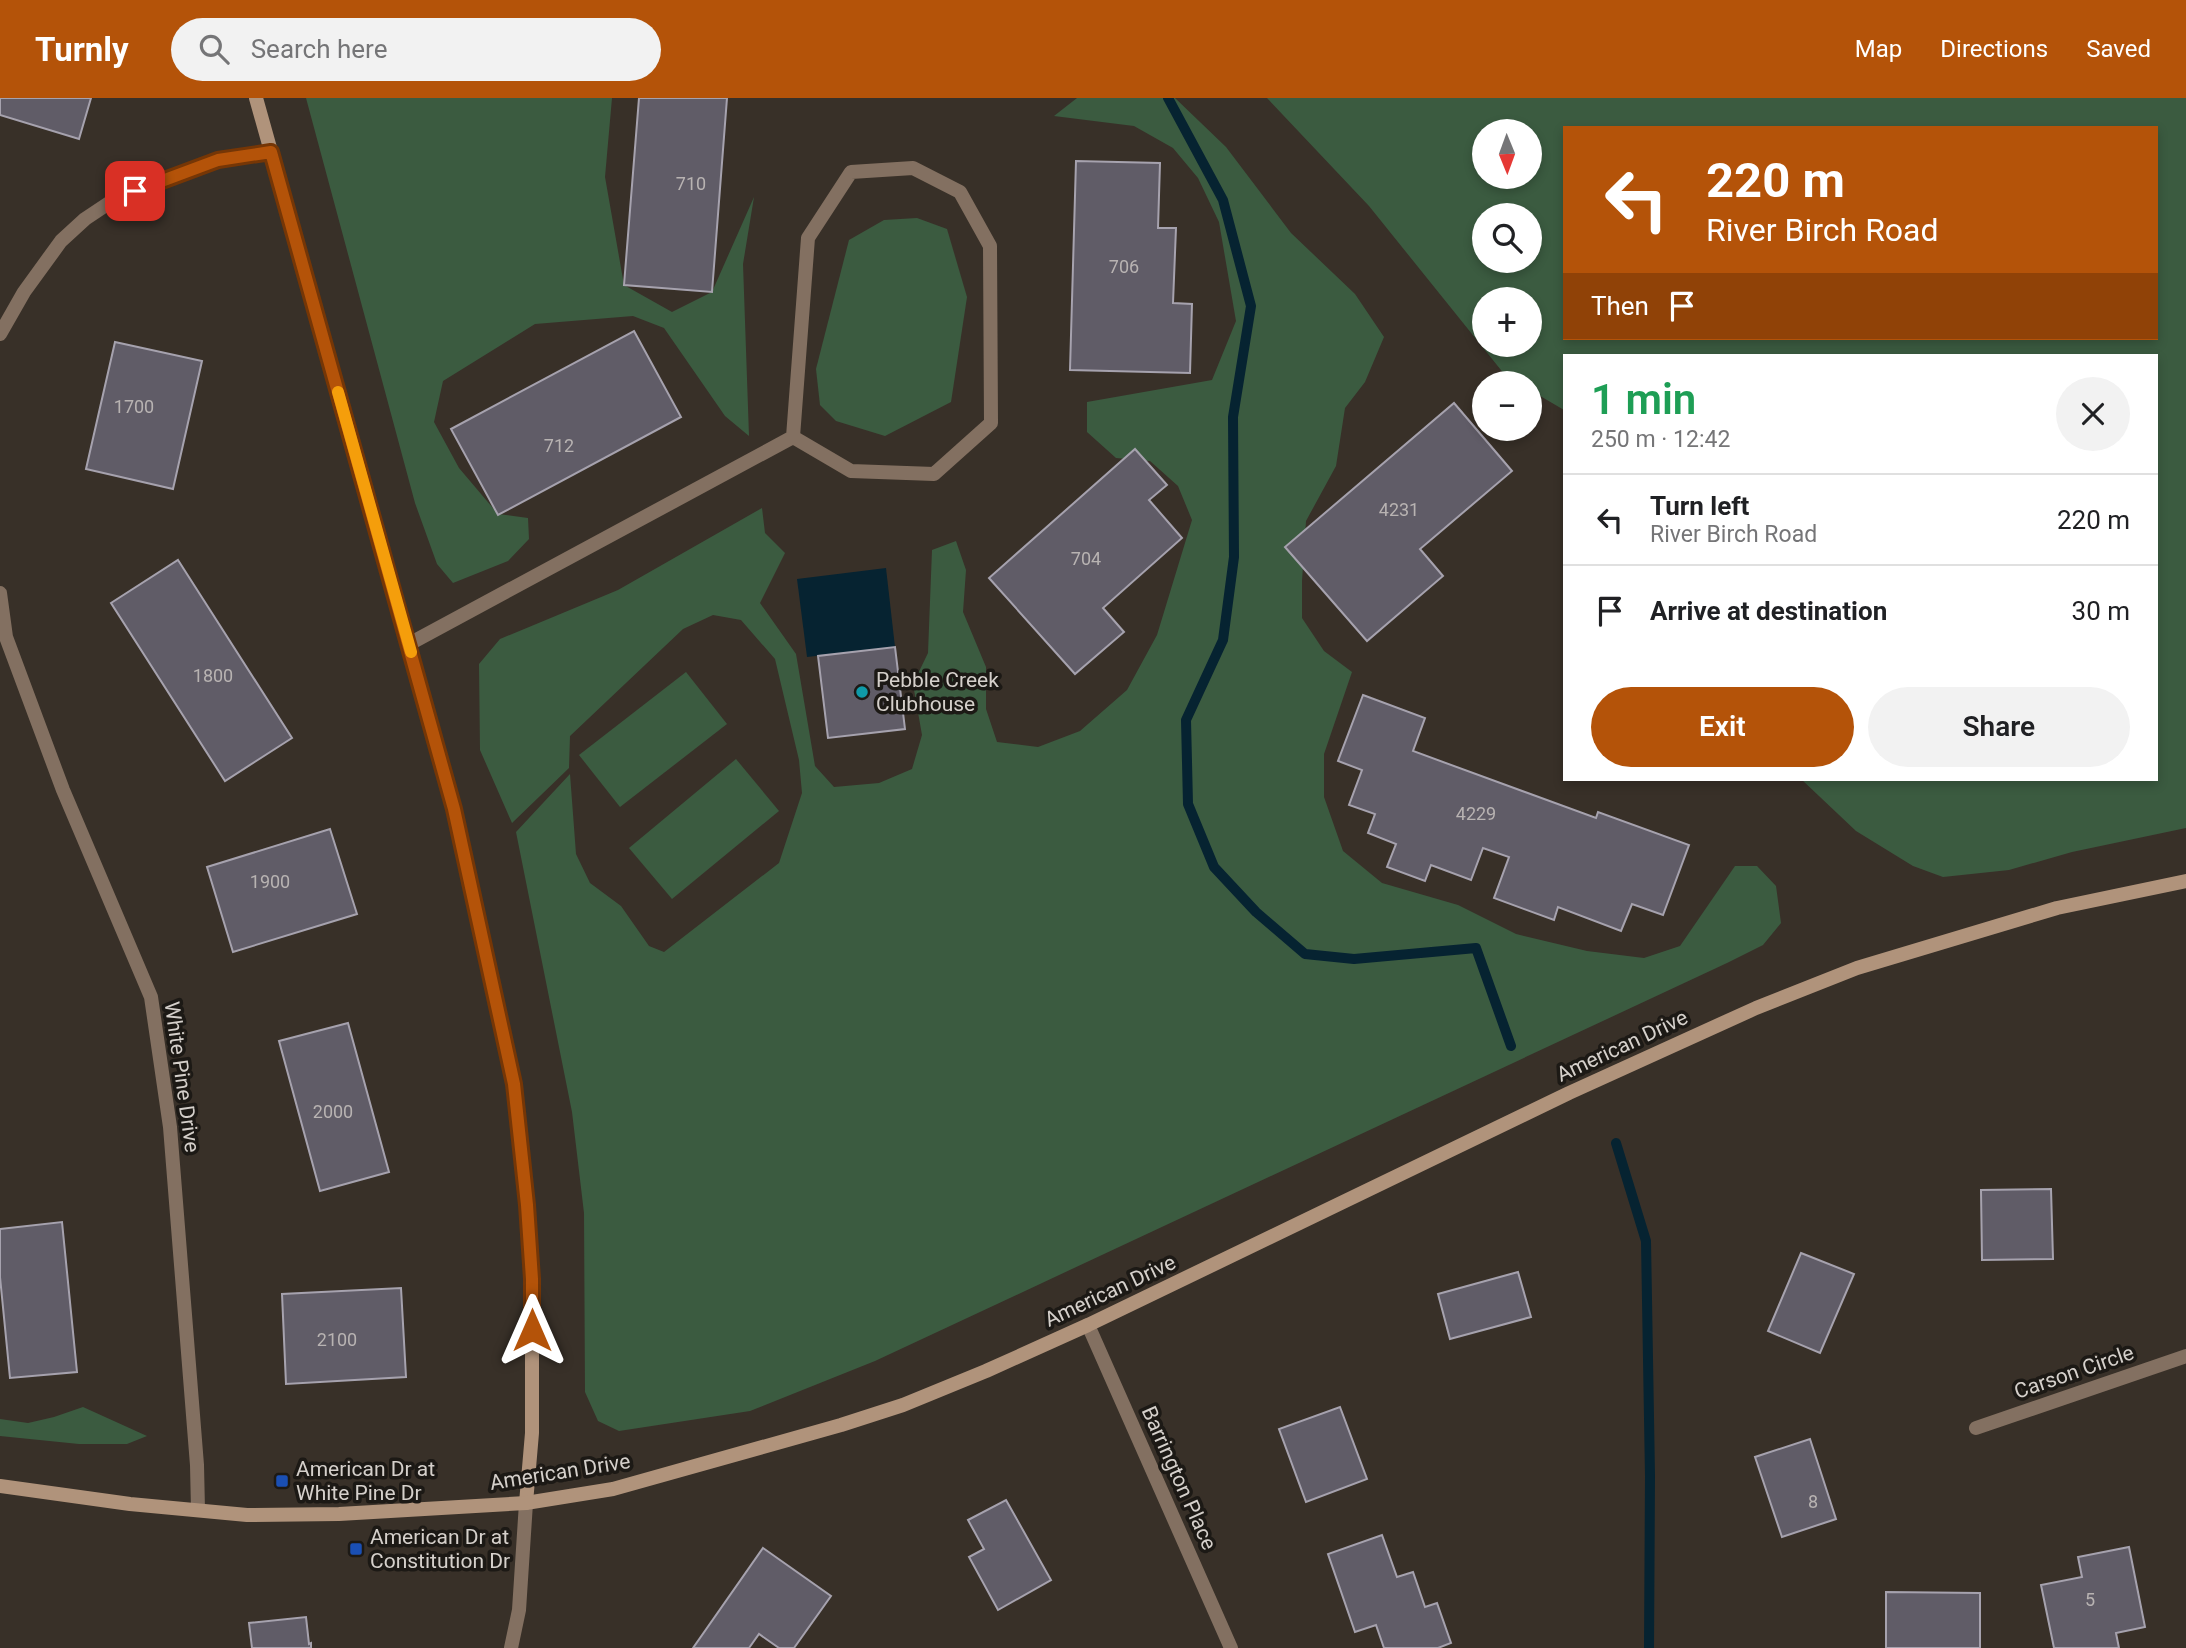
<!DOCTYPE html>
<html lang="en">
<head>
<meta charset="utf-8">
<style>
  body { margin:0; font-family:Roboto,sans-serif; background:#f2f2f2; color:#202124; height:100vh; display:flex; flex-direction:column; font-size:26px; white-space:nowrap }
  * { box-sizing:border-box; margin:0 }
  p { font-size:23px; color:#757577 }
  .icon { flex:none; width:38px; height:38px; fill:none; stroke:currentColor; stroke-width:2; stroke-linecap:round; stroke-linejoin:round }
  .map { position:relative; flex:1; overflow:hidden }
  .drawer { position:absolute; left:1563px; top:256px; width:595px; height:427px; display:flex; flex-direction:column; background:#fff; border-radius:0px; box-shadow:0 4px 10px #0003 }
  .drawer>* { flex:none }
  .hud { position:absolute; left:1563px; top:28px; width:595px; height:214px; border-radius:0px; box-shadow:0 4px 10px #0003; background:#b45309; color:#fff; overflow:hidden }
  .needle { width:46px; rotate:179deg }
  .fabs { position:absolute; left:1472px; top:21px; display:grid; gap:14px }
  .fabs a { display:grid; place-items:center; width:70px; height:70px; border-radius:50%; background:#fff; box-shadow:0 4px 10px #0003; font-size:35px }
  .pin { position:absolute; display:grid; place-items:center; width:60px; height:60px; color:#fff; margin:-30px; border-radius:14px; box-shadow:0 4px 10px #0006 }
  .me { position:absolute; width:77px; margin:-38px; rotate:0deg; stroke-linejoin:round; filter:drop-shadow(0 0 5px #0008) }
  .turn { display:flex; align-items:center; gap:24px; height:147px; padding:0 28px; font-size:32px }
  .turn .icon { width:91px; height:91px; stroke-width:2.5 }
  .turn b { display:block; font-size:49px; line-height:60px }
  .then { display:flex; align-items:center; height:66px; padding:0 28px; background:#0003; gap:14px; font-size:26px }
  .round { display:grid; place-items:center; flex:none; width:74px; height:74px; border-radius:37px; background:#f2f2f2 }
  .head { display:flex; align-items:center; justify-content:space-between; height:119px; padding:0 28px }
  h1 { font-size:42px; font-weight:600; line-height:52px; color:#1e9e55 }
  .button { display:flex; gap:14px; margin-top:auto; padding:14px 28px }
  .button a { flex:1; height:80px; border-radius:42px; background:#b45309; color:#fff; font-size:28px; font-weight:600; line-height:80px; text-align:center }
  .button a+a { background:#f2f2f2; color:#202124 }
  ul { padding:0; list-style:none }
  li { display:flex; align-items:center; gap:21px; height:91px; padding:0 28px; border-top:2px solid #e0e0e0 }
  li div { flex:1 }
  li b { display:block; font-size:26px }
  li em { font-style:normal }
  header { display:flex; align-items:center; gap:42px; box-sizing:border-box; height:98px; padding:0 35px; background:#b45309; color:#fff }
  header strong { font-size:33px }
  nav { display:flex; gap:38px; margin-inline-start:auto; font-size:24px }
  .search { width:490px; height:63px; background:#f2f2f2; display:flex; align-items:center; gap:18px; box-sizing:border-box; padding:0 24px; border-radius:38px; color:#757577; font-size:26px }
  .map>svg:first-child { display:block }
  .green { fill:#3b5b40; fill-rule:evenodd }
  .water { fill:#062331 }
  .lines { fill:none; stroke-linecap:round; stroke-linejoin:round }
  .stream { stroke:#062331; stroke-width:10 }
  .building { fill:#605c67; stroke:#a6a2ae; stroke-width:2 }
  .lane { stroke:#837061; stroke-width:14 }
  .street { stroke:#837061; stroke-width:14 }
  .secondary { stroke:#b0937b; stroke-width:14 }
  .route-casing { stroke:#753606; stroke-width:18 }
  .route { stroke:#b45309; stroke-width:12 }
  .slow { stroke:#f59e0b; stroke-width:12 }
  .culture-dot { fill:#0f9aa8; stroke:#1c1915; stroke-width:2.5 }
  .transit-dot { fill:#1a4fb4; stroke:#1c1915; stroke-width:2.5 }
  .labels { text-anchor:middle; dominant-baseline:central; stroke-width:7; stroke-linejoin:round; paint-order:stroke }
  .number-label { font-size:18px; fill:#b8b3b2 }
  .poi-label { font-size:21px; fill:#d5d0cb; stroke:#1c1915; text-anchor:start }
  .street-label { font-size:21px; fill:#d5d0cb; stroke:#1c1915 }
</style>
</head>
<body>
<header>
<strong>Turnly</strong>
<div class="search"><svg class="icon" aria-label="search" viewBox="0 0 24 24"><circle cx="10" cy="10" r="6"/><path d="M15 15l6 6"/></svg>Search here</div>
<nav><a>Map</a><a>Directions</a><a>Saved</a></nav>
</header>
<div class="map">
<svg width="2186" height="1550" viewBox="0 0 2186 1550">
  <rect width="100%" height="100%" fill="#383028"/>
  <g class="green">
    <path d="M306 0H612L605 79 624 187 672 214 712 194 754 99 743 166 749 338 725 318 664 230 633 218 535 226 443 283 434 324 459 370 498 416 528 420 529 441 508 463 453 485 437 466 415 405Z"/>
    <path d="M1077 0H1175L1226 49 1291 135 1355 196 1384 239 1365 284 1345 310 1336 368 1306 423 1302 483V520L1324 553 1352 574 1324 656V699L1343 753 1382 785 1458 807 1516 836 1587 853 1644 860 1680 848 1735 768H1757L1776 788 1781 825 1763 847 1727 865 875 1263 750 1313 619 1333 598 1323 585 1294 584 1115 572 1014 516 734 570 676 576 756 590 785 621 808 649 848 664 854 779 765 802 695 799 662 775 561 741 522 713 517 683 531 570 638 569 670 512 725 480 652 479 566 500 541 618 492 762 410 765 435 785 455 760 505 796 556 815 668 834 689 879 685 912 671 922 637 913 586 928 555 932 452 956 443 966 472 963 514 986 569V611L997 644 1038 649 1080 633 1127 592 1157 537 1192 422 1178 388 1150 363 1116 360 1087 334V304L1212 282 1236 223 1219 124 1198 80 1173 50 1134 28 1054 18Z"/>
    <path d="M1267 0H2186V730L2072 754 2009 772 1943 779 1913 768 1856 733 1801 681H2156V257H1564V312L1530 292V285H1515L1509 282 1369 108ZM1564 30H2156V240H1564ZM1530 33V79H1484V33ZM1484 117H1530V163H1484ZM1530 201V247H1484V201Z"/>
    <path d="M917 120 947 131 967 199 951 304 885 338 836 323 820 307 816 271 849 142 884 122Z"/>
    <path d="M686 574 727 626 620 709 579 657Z"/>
    <path d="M736 661 779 713 672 801 629 750Z"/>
    <path d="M83 1309 147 1338 127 1346H79L0 1338V1321L28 1325 54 1319Z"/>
  </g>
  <path class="water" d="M886 470 895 549 807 559 797 481Z"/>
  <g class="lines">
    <g class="stream">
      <path d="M1168 0 1223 102 1251 208 1233 319 1234 459 1223 542 1186 622 1188 706 1214 769 1256 814 1305 856 1354 861 1476 850 1511 948"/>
      <path d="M1616 1045 1646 1143 1650 1378 1649 1550"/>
    </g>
  </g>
  <g class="building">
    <path d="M0 0H91L79 41 0 17Z"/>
    <path d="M639 0H727L712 194 624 187Z"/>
    <path d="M1076 63 1160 65 1158 130H1176L1173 205 1192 206 1190 275 1070 272Z"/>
    <path d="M634 233 681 319 498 417 451 331Z"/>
    <path d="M115 244 202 263 173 391 86 371Z"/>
    <path d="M1454 305 1512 373 1420 451 1443 478 1367 543 1285 449Z"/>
    <path d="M1135 351 1167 387 1149 402 1182 440 1103 510 1124 534 1075 576 989 480Z"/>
    <path d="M178 462 292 640 225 683 111 505Z"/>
    <path d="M895 549 905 631 828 640 818 558Z"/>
    <path d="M1363 597 1425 620 1413 653 1596 720 1598 714 1689 747 1663 817 1632 806 1621 833 1558 809 1554 822 1494 800 1509 759 1483 750 1471 782 1431 767 1425 783 1387 769 1396 746 1368 735 1375 716 1349 707 1362 672 1338 663Z"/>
    <path d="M330 731 357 816 233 854 207 769Z"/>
    <path d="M348 925 389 1074 320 1093 279 943Z"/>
    <path d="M2051 1091 2053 1161 1982 1162 1981 1092Z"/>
    <path d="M62 1124 77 1274 10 1280 0 1179V1131Z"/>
    <path d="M1801 1155 1854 1176 1820 1255 1768 1233Z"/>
    <path d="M1518 1174 1531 1219 1450 1241 1438 1196Z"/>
    <path d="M401 1190 406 1279 286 1286 282 1196Z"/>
    <path d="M1340 1309 1367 1381 1306 1404 1279 1331Z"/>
    <path d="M1810 1341 1836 1421 1782 1439 1755 1359Z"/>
    <path d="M1006 1402 1051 1482 998 1512 969 1459 984 1451 968 1422Z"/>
    <path d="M1382 1437 1397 1479 1413 1474 1425 1509 1437 1505 1451 1545 1438 1550H1384L1376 1527 1355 1534 1328 1456Z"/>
    <path d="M2129 1449 2145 1529 2116 1535 2119 1550H2054L2041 1487 2082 1479 2078 1459Z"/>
    <path d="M763 1450 831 1498 794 1550H779L759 1536 749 1550H693Z"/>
    <path d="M1886 1494 1980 1495V1550H1886Z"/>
    <path d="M306 1519 309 1546 311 1545V1550H252L249 1525Z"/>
  </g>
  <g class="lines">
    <path class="lane" d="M409 546 793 339 808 140 851 74 913 70 960 94 990 148 991 325 934 376 851 373 793 339"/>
    <g class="street">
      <path d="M0 236 24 194 61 143 85 121 109 105 135 93 218 62 271 54"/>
      <path d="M0 495 6 539 63 692 151 899 170 1029 197 1367 198 1412"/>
      <path d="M1088 1227 1231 1550"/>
      <path d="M1976 1330 2186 1258"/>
      <path d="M511 1550 519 1512 526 1405"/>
    </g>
    <g class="secondary">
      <path d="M256 0 455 711 515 986 527 1107 532 1181V1335L526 1405"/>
      <path d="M0 1388 130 1406 247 1417 339 1416 526 1405 613 1391 841 1327 903 1307 986 1273 1088 1227 1569 995 1756 910 1857 870 2057 810 2186 783"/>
    </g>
  </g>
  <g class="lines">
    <g class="route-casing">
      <path id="route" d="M135 93 218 62 271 54 454 711 514 986 527 1107 532 1181V1232"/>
    </g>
    <use href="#route" class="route"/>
    <path class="slow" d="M338 294 411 554"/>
  </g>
  <circle class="culture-dot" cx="862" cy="594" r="7"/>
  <g class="transit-dot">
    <rect x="275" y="1376" width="14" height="14" rx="3.5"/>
    <rect x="349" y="1444" width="14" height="14" rx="3.5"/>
  </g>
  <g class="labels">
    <g class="number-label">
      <text x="691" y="85">710</text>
      <text x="1124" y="168">706</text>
      <text x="134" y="308">1700</text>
      <text x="559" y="347">712</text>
      <text x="1399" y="411">4231</text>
      <text x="1086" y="460">704</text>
      <text x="213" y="577">1800</text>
      <text x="1476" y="715">4229</text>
      <text x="270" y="783">1900</text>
      <text x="333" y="1013">2000</text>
      <text x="337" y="1241">2100</text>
      <text x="1813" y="1403">8</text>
      <text x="2090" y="1501">5</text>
    </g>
    <g class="poi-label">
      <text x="876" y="582">Pebble Creek<tspan x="876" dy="24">Clubhouse</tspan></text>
      <text x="296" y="1371">American Dr at<tspan x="296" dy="24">White Pine Dr</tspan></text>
      <text x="370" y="1439">American Dr at<tspan x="370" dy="24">Constitution Dr</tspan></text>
    </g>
    <g class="street-label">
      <text transform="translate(1622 948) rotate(-25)">American Drive</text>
      <text transform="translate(182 979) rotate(82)">White Pine Drive</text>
      <text transform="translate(1110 1193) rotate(-25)">American Drive</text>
      <text transform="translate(2074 1274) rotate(-19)">Carson Circle</text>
      <text transform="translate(560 1374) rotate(-9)">American Drive</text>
      <text transform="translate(1179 1380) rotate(66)">Barrington Place</text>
    </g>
  </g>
</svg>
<div class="fabs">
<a><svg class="needle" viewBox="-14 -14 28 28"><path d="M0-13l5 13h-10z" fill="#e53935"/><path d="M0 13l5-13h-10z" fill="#757577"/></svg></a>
<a><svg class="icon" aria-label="search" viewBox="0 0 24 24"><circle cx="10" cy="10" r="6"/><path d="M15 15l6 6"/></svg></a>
<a>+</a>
<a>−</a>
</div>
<div class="pin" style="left:135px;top:93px;background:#d93025"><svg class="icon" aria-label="arrive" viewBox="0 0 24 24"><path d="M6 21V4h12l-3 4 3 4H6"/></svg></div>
<svg class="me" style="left:532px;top:1232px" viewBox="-20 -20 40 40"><path d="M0-17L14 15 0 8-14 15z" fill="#b45309" stroke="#fff" stroke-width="4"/></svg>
<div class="hud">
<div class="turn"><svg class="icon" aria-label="left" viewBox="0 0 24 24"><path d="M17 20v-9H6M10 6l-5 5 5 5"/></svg><div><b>220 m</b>River Birch Road</div></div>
<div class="then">Then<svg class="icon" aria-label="arrive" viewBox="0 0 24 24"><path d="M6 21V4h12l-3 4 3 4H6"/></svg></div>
</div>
<section class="drawer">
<div class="head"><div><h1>1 min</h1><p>250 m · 12:42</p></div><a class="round"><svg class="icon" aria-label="close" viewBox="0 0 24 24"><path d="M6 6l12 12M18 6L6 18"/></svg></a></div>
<ul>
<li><svg class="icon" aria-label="left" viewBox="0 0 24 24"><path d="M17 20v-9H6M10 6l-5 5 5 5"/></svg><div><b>Turn left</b><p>River Birch Road</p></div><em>220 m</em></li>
<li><svg class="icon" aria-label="arrive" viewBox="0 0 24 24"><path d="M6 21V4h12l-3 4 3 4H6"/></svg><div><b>Arrive at destination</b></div><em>30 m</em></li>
</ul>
<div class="button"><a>Exit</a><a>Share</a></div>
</section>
</div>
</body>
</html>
